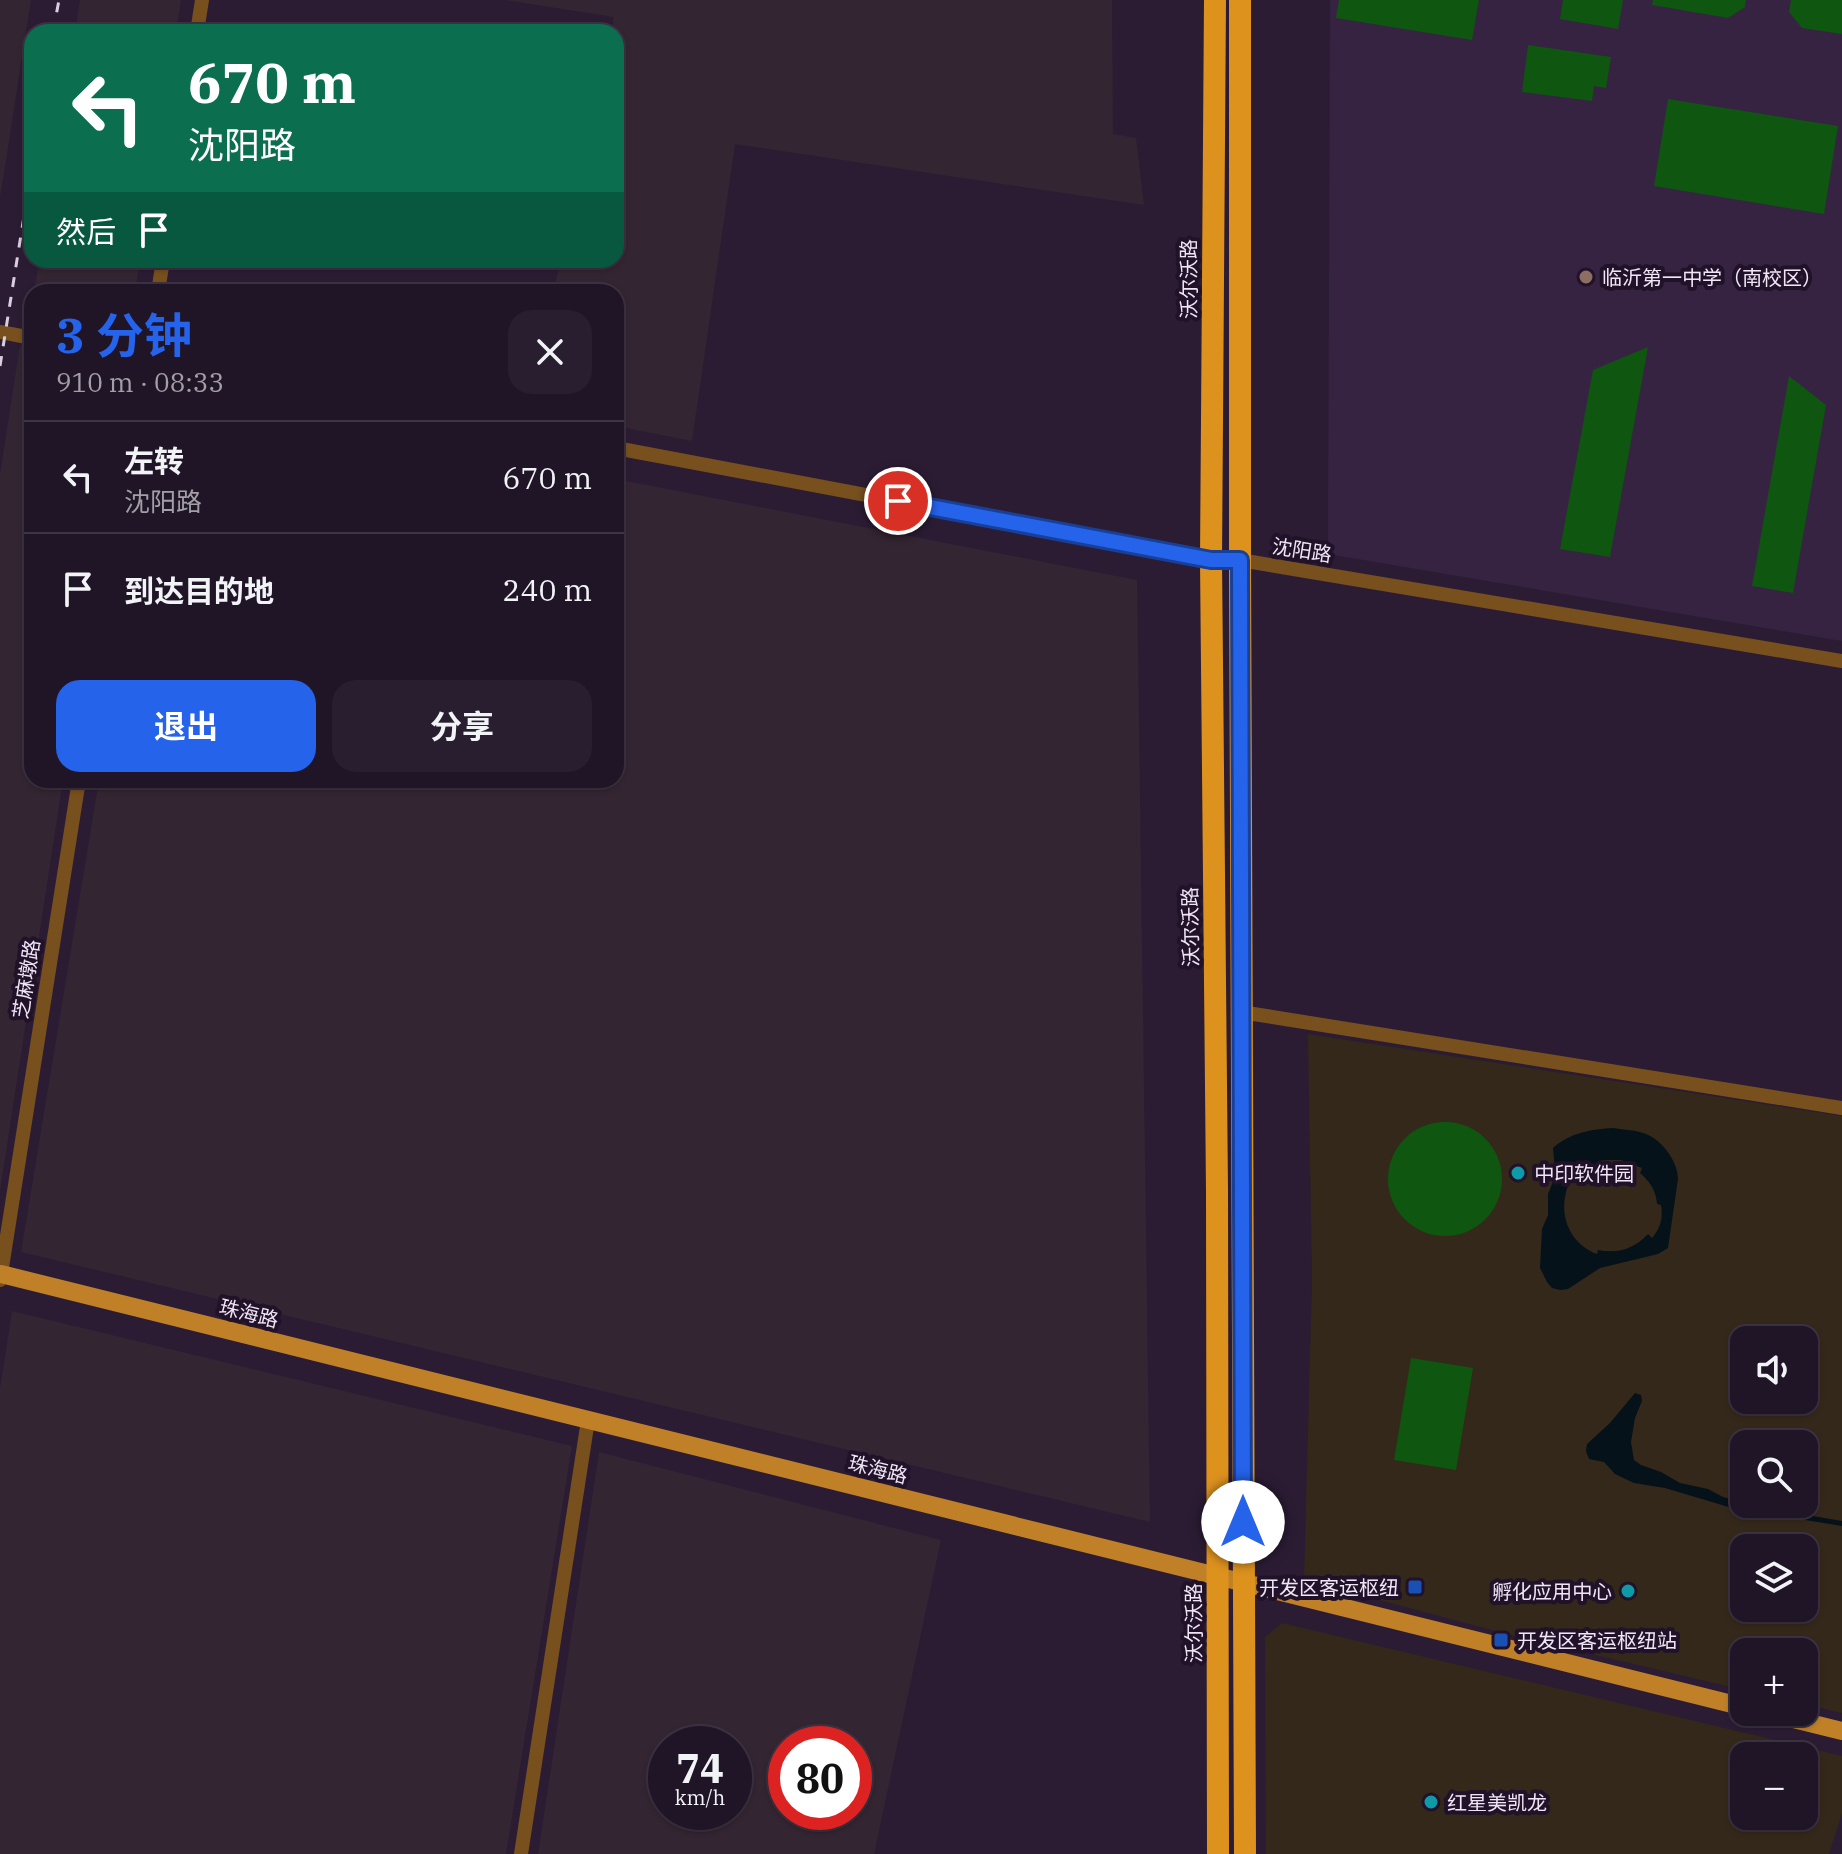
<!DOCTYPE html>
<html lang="zh">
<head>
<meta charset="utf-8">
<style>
  body { margin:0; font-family:"IBM Plex Serif","Noto Sans SC",serif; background:#281e2f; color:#f1f3f6; height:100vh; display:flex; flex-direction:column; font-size:30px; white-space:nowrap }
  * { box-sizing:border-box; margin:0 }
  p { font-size:26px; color:#a29fa7 }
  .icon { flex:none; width:44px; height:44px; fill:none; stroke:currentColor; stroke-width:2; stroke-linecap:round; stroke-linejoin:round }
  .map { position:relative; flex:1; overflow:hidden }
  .details { position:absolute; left:24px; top:284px; width:600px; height:504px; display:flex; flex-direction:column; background:#201527; border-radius:24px; box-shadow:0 2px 6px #0004,0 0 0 2px #3d3444 }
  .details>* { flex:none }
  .hud { position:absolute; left:24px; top:24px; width:600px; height:244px; border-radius:24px; box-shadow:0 2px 6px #0004,0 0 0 2px #3d3444; background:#0b6e4f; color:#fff; overflow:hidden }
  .buttons { position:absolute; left:1730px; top:1326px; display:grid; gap:16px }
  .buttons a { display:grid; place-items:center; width:88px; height:88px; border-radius:16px; background:#201527; box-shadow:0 2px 6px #0004,0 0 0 2px #3d3444; font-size:40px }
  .speed { position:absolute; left:648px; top:1726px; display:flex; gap:16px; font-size:40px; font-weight:700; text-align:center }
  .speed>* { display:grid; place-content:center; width:104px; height:104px; border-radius:50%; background:#201527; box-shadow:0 2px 6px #0004,0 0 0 2px #3d3444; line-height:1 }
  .speed small { font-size:20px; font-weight:400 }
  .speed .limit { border:12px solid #d22; background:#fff; color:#111 }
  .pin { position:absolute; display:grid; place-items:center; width:68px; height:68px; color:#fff; margin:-34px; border:4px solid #fff; border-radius:50%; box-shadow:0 2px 8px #0007 }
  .me { position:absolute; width:88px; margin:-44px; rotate:0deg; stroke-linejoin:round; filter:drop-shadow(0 0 6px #0008) }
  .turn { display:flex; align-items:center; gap:28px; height:168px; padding:0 32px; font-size:36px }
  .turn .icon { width:104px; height:104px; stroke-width:2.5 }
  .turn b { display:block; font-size:56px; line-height:68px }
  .then { display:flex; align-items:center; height:76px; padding:0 32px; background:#0003; gap:16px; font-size:30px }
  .round { display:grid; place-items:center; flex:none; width:84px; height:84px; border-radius:24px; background:#281e2f }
  .headline { display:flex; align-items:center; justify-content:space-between; height:136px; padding:0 32px }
  h1 { font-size:48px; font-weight:700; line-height:60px; color:#2563eb }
  .primary-button { display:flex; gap:16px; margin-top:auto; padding:16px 32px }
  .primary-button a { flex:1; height:92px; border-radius:24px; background:#2563eb; color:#fff; font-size:32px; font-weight:700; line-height:92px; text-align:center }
  .primary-button a+a { background:#281e2f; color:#f1f3f6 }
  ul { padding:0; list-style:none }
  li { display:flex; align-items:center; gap:24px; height:112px; padding:0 32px; border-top:2px solid #3d3444 }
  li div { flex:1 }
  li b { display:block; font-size:30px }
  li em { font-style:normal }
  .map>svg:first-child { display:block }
  .commercial { fill:#34281a; fill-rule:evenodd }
  .industrial { fill:#332531; fill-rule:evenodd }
  .built { fill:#362341 }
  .green { fill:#0f5610 }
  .water { fill:#051219; fill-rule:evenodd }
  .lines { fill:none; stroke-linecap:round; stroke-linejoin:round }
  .minor { stroke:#77501e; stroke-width:14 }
  .major { stroke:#bf8028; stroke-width:18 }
  .highway { stroke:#de921e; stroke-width:22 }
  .rail { stroke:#d8cedf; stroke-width:3; stroke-dasharray:10 10; stroke-linecap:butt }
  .route-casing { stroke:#184099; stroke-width:20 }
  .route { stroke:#2563eb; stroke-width:14 }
  .education-dot { fill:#8d6e63; stroke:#21122a; stroke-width:3 }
  .culture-dot { fill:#0f9aa8; stroke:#21122a; stroke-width:3 }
  .transit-dot { fill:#1a4fb4; stroke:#21122a; stroke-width:3 }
  .labels { text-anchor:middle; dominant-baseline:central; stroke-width:8; stroke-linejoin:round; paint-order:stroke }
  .poi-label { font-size:20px; fill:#efe5f5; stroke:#21122a; text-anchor:start }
  .street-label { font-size:20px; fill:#efe5f5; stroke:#21122a }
</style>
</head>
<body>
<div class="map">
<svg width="1842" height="1854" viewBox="0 0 1842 1854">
  <rect width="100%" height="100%" fill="#2b1c34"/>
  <g class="commercial">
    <path d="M1308 1034 1842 1116V1713L1804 1704V1652H1744V1690L1507 1634 1304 1580 1312 1281ZM1744 1340H1804V1400H1744ZM1744 1444H1804V1504H1744ZM1744 1548H1804V1608H1744Z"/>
    <path d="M1282 1623 1842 1756V1813L1829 1854H1266L1265 1637ZM1744 1756H1804V1816H1744Z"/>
  </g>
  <g class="industrial">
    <path d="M0 0H31L0 198Z"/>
    <path d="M80 0H181L176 32H75Z"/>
    <path d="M505 0H1112L1113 134 1136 138 1144 205 735 144 692 441 616 426V292H553L561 260H616V32H611L614 17Z"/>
    <path d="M39 260H140L135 292H34Z"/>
    <path d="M20 345 32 348V780H63L0 1191V474Z"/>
    <path d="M616 479 1137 580 1150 1522 21 1252 99 780H616Z"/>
    <path d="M12 1311 572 1446 506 1854H0V1389Z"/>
    <path d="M599 1452 941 1540 874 1854H538ZM666 1744H734V1812H666ZM786 1744H854V1812H786Z"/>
  </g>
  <path class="built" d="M1330 0H1842V641L1328 554Z"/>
  <g class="green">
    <path d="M1339 0H1479L1472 40 1336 18Z"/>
    <path d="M1563 0H1623L1618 29 1560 19Z"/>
    <path d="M1653 0H1746L1745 7 1728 18 1652 5Z"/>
    <path d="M1791 0H1842V34L1802 28 1789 12Z"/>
    <path d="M1528 45 1611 57 1606 88 1594 86 1592 101 1522 92Z"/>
    <path d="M1668 99 1838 126 1824 214 1654 186Z"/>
    <path d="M1648 347 1610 557 1560 549 1593 370Z"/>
    <path d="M1789 376 1826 405 1793 593 1752 586Z"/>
    <circle cx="1445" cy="1179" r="57"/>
    <path d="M1411 1358 1473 1368 1456 1470 1394 1460Z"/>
  </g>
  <g class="water">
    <path d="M1614 1128C1624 1130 1637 1130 1646 1134 1663 1141 1678 1162 1678 1179L1668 1248 1658 1254 1600 1268 1568 1289 1560 1290 1552 1288 1547 1282 1540 1268 1542 1229 1548 1215V1194L1554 1179 1555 1169 1553 1148C1569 1133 1592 1129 1614 1128ZM1607 1160H1621L1642 1168 1640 1173C1650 1182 1656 1190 1657 1204L1661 1205C1663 1218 1661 1227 1652 1238L1648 1234C1634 1249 1618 1254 1598 1250L1597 1254C1566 1242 1556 1208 1571 1179L1576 1181 1584 1172 1598 1166V1161Z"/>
    <path d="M1635 1393 1641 1395 1642 1401 1635 1418 1631 1442 1634 1460 1641 1465 1661 1472 1680 1483 1708 1489 1723 1497 1744 1502V1504L1777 1507 1795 1513 1842 1521V1526L1732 1508 1665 1488 1634 1483 1615 1474 1604 1462 1589 1459 1586 1451 1587 1444 1610 1423Z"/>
  </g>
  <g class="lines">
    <g class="minor">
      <path d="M197 32 202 0"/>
      <path d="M158 292 163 260"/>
      <path d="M0 332 32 338"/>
      <path d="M616 448 1211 560H1240L1842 661"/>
      <path d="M1241 1012 1842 1108"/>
      <path d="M0 1280 79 780"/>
      <path d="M521 1854 588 1420"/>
    </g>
    <g class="major">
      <path d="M1 1274 1744 1707"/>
      <path d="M1765 1712 1842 1731"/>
    </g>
    <g class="highway">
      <path d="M1215 0 1211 560 1217 1191 1218 1854"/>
      <path d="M1240 0V560L1245 1854"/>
    </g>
    <g class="rail">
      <path d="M53 32 59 0"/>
      <path d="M0 366 32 166"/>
    </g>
  </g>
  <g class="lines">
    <g class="route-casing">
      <path id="route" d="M898 501 1211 560H1240L1243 1522"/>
    </g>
    <use href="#route" class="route"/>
  </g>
  <circle class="education-dot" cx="1586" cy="277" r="8"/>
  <g class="culture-dot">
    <circle cx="1518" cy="1173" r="8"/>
    <circle cx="1628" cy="1591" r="8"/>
    <circle cx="1431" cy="1802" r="8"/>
  </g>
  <g class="transit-dot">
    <rect x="1407" y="1579" width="16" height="16" rx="4"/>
    <rect x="1493" y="1632" width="16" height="16" rx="4"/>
  </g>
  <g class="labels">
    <g class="poi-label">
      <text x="1602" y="277">临沂第一中学（南校区）</text>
      <text x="1534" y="1173">中印软件园</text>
      <text x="1399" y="1587" text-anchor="end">开发区客运枢纽</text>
      <text x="1612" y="1591" text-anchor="end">孵化应用中心</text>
      <text x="1517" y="1640">开发区客运枢纽站</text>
      <text x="1447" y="1802">红星美凯龙</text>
    </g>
    <g class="street-label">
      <text transform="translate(1188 279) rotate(-90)">沃尔沃路</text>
      <text transform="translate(1302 550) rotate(9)">沈阳路</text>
      <text transform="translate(1190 927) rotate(-91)">沃尔沃路</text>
      <text transform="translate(26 979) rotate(-81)">芝麻墩路</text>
      <text transform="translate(249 1313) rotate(14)">珠海路</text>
      <text transform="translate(878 1469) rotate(14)">珠海路</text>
      <text transform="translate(1193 1623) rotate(-90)">沃尔沃路</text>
    </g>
  </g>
</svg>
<div class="buttons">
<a><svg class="icon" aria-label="sound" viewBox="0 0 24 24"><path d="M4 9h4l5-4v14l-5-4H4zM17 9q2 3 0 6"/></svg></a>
<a><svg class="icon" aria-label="search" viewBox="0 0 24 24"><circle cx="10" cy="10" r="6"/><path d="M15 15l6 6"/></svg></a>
<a><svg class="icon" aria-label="layers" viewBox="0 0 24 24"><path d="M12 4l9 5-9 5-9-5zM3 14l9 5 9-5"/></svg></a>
<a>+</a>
<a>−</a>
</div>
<div class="speed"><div>74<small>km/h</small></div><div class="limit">80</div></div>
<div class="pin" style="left:898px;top:501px;background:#d93025"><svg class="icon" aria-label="arrive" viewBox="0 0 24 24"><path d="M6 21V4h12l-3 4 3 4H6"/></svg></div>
<svg class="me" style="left:1243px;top:1522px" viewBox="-20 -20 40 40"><circle r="19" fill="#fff"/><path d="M0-13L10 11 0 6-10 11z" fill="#2563eb"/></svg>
<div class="hud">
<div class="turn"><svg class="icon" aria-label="left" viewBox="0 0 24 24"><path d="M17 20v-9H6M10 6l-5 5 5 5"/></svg><div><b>670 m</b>沈阳路</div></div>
<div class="then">然后<svg class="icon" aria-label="arrive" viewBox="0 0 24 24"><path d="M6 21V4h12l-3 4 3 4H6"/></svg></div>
</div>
<section class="details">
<div class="headline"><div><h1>3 分钟</h1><p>910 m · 08:33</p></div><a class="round"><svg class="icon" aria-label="close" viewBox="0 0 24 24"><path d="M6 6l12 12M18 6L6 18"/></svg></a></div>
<ul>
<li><svg class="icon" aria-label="left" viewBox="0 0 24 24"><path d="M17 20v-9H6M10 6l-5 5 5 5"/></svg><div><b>左转</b><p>沈阳路</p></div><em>670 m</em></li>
<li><svg class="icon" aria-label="arrive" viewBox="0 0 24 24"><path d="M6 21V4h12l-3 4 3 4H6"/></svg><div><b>到达目的地</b></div><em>240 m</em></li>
</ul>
<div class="primary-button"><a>退出</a><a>分享</a></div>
</section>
</div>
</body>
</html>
